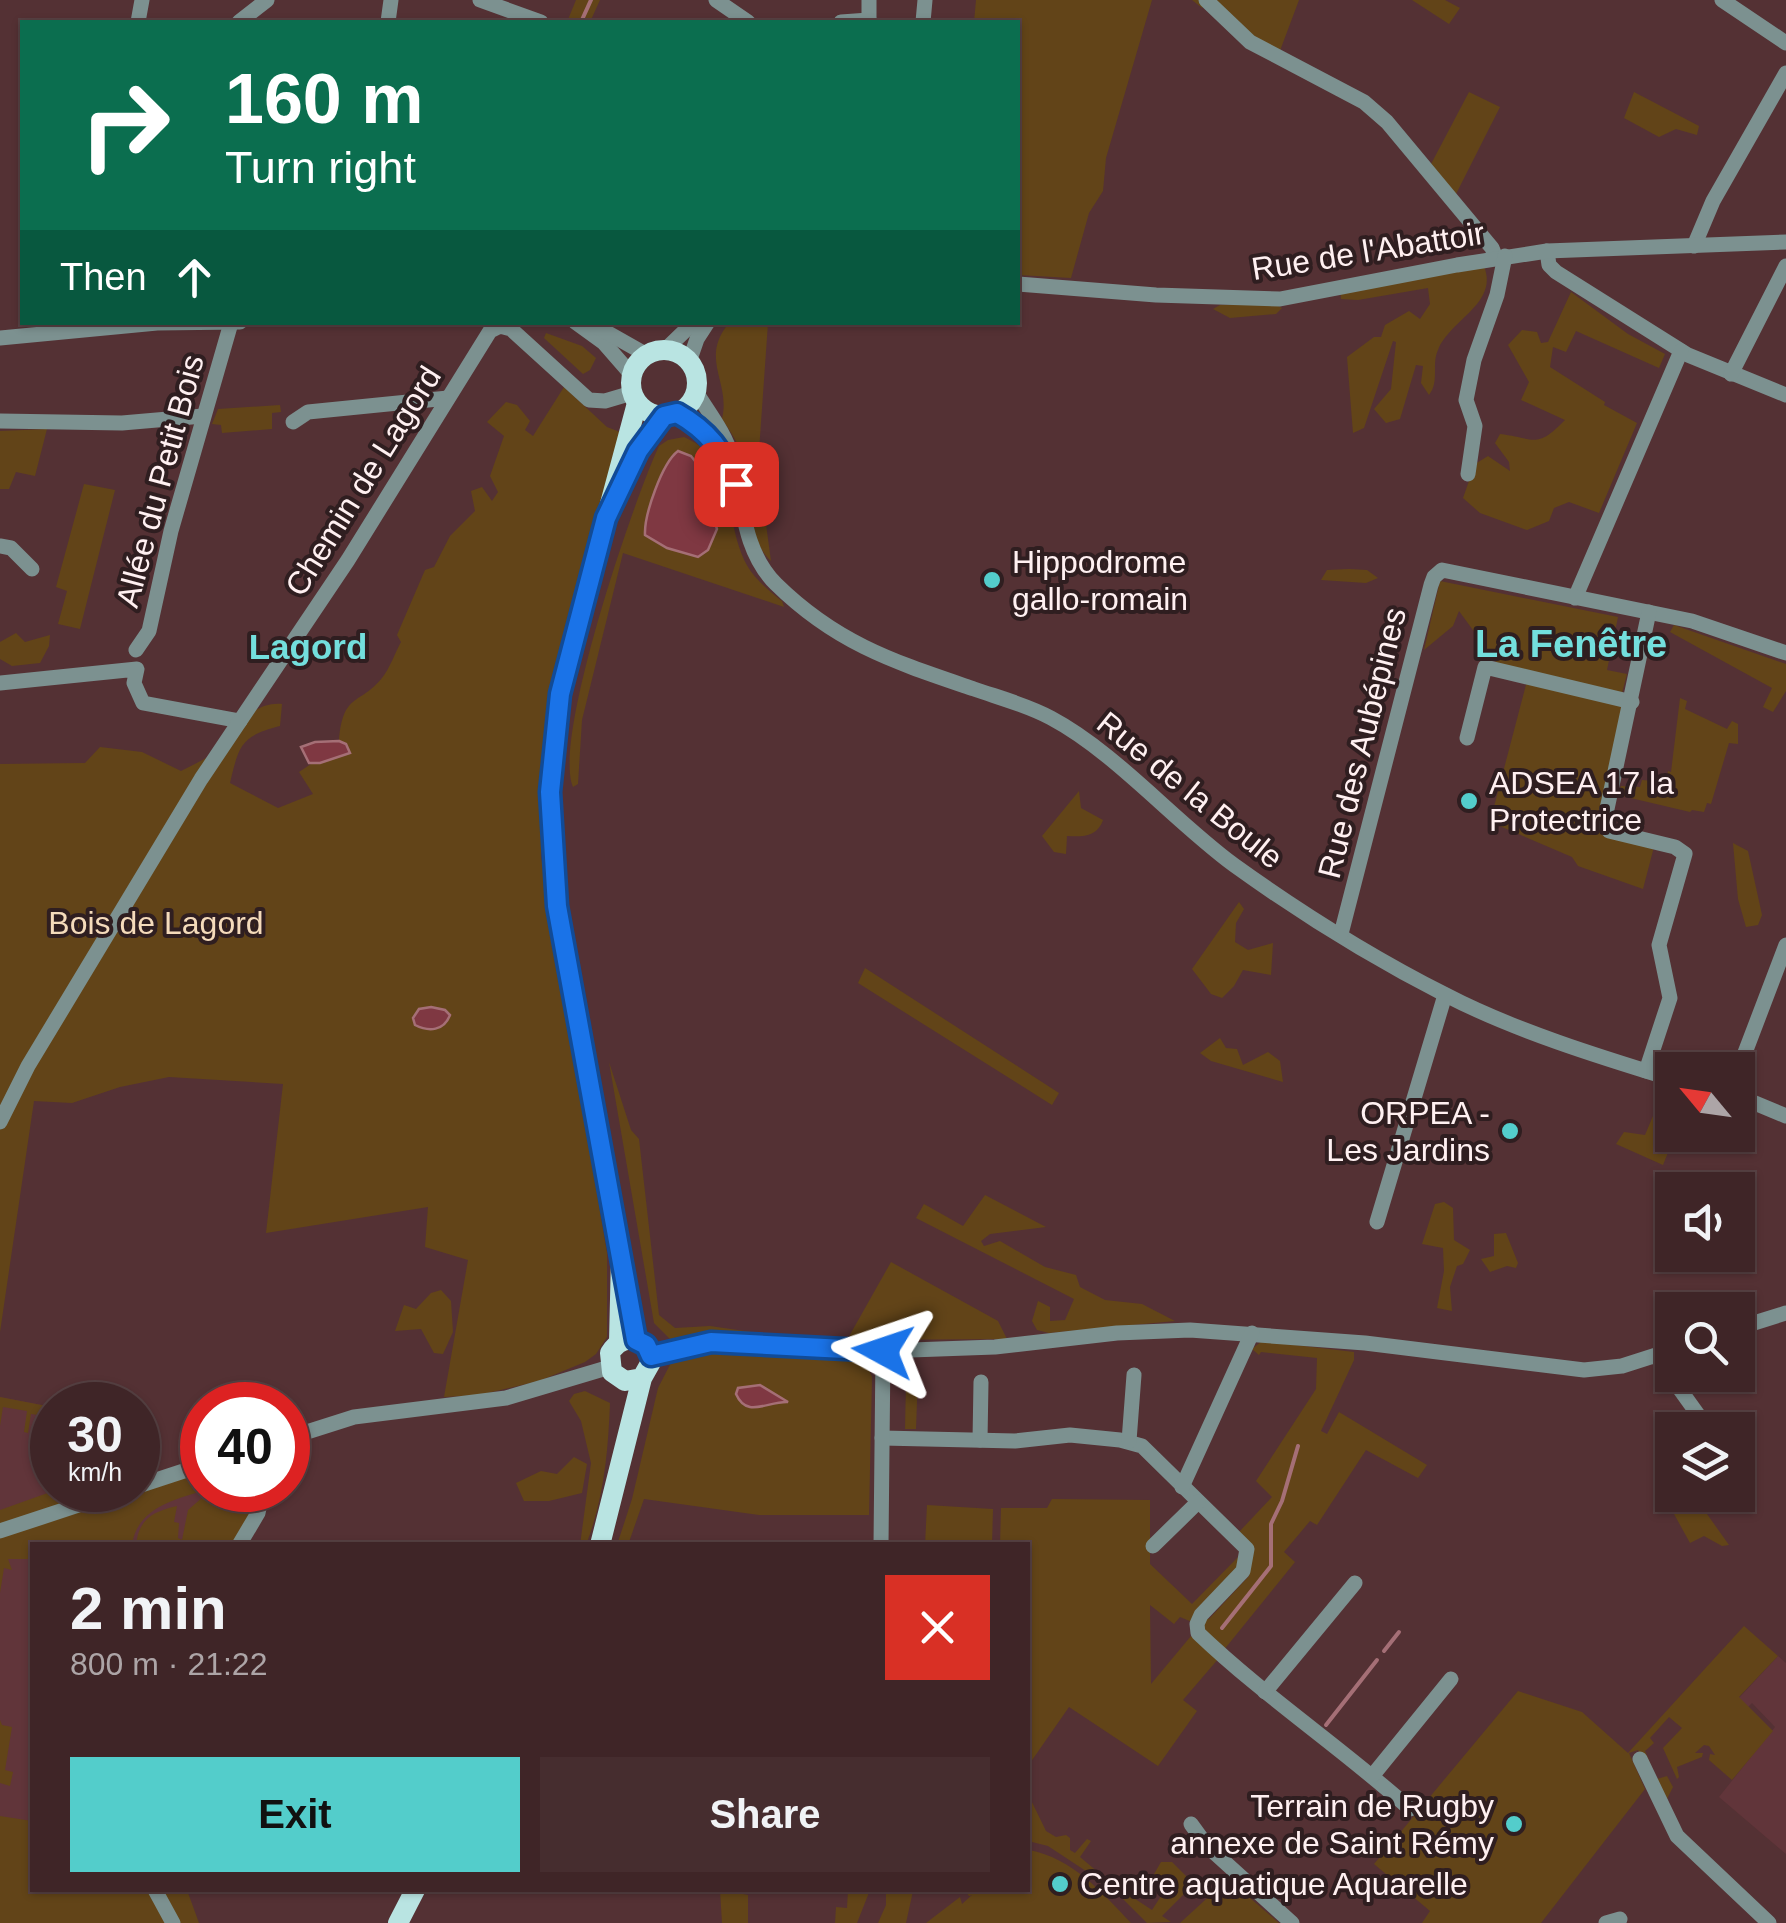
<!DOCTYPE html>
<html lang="en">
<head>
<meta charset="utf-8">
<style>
  body { margin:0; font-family:Arial,sans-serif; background:#462d2f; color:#f1f3f6; height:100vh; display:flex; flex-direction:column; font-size:38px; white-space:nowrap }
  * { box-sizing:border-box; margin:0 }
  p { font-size:32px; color:#ada5a7 }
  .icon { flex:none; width:55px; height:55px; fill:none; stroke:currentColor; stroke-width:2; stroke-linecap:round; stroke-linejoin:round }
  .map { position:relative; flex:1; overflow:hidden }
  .side { position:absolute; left:30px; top:1542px; width:1000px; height:350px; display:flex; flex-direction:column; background:#3f2527; border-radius:0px; box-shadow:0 2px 8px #0004,0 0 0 2px #584244 }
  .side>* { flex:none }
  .top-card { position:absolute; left:20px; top:20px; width:1000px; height:305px; border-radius:0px; box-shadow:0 2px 8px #0004,0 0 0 2px #584244; background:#0b6e4f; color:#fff; overflow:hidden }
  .needle { width:65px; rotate:299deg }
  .controls { position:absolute; left:1655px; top:1052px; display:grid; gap:20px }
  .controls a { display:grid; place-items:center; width:100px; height:100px; border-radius:0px; background:#3f2527; box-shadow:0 2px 8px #0004,0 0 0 2px #584244; font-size:50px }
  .speed { position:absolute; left:30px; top:1382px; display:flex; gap:20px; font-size:50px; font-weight:700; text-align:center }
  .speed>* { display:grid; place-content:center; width:130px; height:130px; border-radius:50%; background:#3f2527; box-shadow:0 2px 8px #0004,0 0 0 2px #584244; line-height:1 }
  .speed small { font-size:25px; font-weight:400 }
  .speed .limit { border:15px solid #d22; background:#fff; color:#111 }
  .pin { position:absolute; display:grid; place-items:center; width:85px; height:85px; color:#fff; margin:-42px; border-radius:20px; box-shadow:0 5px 15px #0006 }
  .me { position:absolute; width:110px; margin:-55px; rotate:275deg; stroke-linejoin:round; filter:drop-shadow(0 0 8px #0008) }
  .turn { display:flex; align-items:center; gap:35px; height:210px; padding:0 40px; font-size:45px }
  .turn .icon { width:130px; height:130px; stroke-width:2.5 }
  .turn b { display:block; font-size:70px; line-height:85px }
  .then { display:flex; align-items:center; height:95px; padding:0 40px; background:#0003; gap:20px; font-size:38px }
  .round { display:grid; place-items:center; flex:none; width:105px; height:105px; border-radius:0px; background:#462d2f }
  .headline { display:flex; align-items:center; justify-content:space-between; height:170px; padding:0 40px }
  h1 { font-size:60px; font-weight:800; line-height:75px }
  .action { display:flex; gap:20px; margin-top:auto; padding:20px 40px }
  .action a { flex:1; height:115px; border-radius:0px; background:#53cdcb; color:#111; font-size:40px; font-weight:800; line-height:115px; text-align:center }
  .action a+a { background:#462d2f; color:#f1f3f6 }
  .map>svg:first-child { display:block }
  .built { fill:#61353a }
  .green { fill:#624418 }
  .water { fill:#7f3842; stroke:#a56f76; stroke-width:2.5 }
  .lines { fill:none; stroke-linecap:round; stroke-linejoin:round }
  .stream { stroke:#a56f76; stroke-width:4 }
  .minor { stroke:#7c9190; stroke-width:15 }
  .major { stroke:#b9e4e2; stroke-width:20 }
  .route-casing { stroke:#114b97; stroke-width:25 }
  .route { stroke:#1a73e8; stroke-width:18 }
  .poi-dot { fill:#53cdcb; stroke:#2f1e20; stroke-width:4 }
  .labels { text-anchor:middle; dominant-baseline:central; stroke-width:8; stroke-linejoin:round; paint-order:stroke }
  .street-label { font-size:32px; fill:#fff0f1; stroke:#2f1e20 }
  .poi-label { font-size:32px; fill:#fff0f1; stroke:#2f1e20; text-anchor:start }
  .park-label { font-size:32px; fill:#f5dbbb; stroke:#2f1e20 }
  .neighbourhood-label { font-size:35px; font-weight:bold; fill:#73dfdd; stroke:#2f1e20 }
  .quarter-label { font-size:38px; font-weight:bold; fill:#73dfdd; stroke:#2f1e20 }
</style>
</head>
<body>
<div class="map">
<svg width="1786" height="1923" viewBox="0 0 1786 1923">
  <rect width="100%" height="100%" fill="#543134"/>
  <g class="built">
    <path d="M0 1397 52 1407V1490H263L239 1545H32V1890L0 1910Z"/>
    <path d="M1778 1656 1786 1663V1854L1719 1797 1775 1727 1752 1703 1748 1707 1739 1698Z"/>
  </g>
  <g class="green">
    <path d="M576 0H600L590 22H567Z"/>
    <path d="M976 0H1152L1106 158 1103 191 1089 213 1071 278 1018 275V22H974Z"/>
    <path d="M1192 0H1299L1278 56 1205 4 1202 8Z"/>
    <path d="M1412 0H1445L1460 8 1449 24Z"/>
    <path d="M1469 92 1500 107 1454 198 1430 166Z"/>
    <path d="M1634 92 1699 126 1697 135 1676 129 1659 137 1624 118Z"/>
    <path d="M1483 264C1501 303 1450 319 1438 350 1431 365 1440 381 1429 395L1421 383 1423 366 1416 365 1400 419 1386 423 1374 409 1391 389 1396 342 1393 341 1364 428 1353 433 1347 357 1374 337H1381L1385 325 1409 311 1420 319 1430 304 1428 288 1358 300 1341 299 1340 288Z"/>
    <path d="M1571 292 1628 334 1665 354 1659 368 1576 331 1566 352 1553 347 1550 367 1605 402 1604 405 1637 423 1599 513 1569 502 1554 508 1549 521 1527 530 1480 513 1463 498 1475 464 1488 456 1510 471 1509 462 1495 443 1500 434C1535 438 1536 450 1565 420L1521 400 1529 382 1508 345 1522 330 1537 332 1541 343 1548 342Z"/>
    <path d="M1274 304 1282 308 1276 314 1230 318 1213 309 1220 305Z"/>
    <path d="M729 323H768L758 465 771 561C745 538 754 492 745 462 740 446 731 432 722 419 731 382 699 359 729 323Z"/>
    <path d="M546 333 582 346 596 358 590 370 583 374 544 338Z"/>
    <path d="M564 387 607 427 620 432 547 732 541 857 607 1253V1337L596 1354 585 1362 539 1381 479 1395 444 1397 468 1260 425 1247 428 1207 266 1233 283 1084 169 1077 120 1087 72 1103 34 1101 0 1332V764L85 763 100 747 142 752 181 771C191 766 202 761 210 755 233 735 249 701 282 704L280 726C241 736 239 745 230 783L278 808 313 794 299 772 344 742 339 741C343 692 359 706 382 678 390 668 395 653 401 642L397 635 425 570 434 567 450 536 475 511 471 491 482 487 492 501 498 492 490 476 504 436 487 422 506 402 517 405 530 421 525 430 533 436Z"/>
    <path d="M280 405 281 412 272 413V429L222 433 221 425 212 424 218 409Z"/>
    <path d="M47 429 35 476 16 472 9 489H0V431Z"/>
    <path d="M684 437C739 461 722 523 748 567 755 579 771 593 782 601L784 607 623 553 582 720 578 784 573 787C552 739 634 499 659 446L668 440Z"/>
    <path d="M84 484 115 490 80 629 58 624 67 591 56 587Z"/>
    <path d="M1349 569 1367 570 1378 578 1366 583 1321 580 1327 570Z"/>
    <path d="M1440 581 1618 617 1607 670 1627 674 1622 693 1497 663 1459 611 1453 626 1424 650Z"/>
    <path d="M1674 625 1786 664V691L1773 712 1763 707 1772 688 1670 632Z"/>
    <path d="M16 633 25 642 50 635 49 646 40 663 12 666 0 659V642Z"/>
    <path d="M1528 677 1632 702 1606 828 1655 843 1643 889 1578 866 1572 857 1490 822Z"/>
    <path d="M1680 698 1687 701 1685 709 1727 729 1732 721 1738 724V744L1729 743 1711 804 1707 803 1704 812 1692 810 1690 812 1618 795 1621 786 1640 787 1642 780 1666 782 1668 771 1671 772Z"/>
    <path d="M1079 791 1081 808 1103 820C1097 837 1083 837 1067 836L1066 854 1054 852 1042 836Z"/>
    <path d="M1733 843 1748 851 1762 915 1758 925 1746 927 1738 899Z"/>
    <path d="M1239 902 1244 909 1236 923 1235 942 1248 950 1273 943 1271 975 1243 970 1234 986 1222 998 1211 994 1192 969Z"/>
    <path d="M865 968 1059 1093 1052 1105 858 983Z"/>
    <path d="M1220 1038 1226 1048 1237 1049 1243 1065 1268 1052 1280 1061 1283 1082 1211 1061 1200 1053Z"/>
    <path d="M609 1062 631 1130 639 1139 659 1315 675 1328 710 1326 765 1334 670 1339 654 1323Z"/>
    <path d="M1666 1085 1672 1087V1097L1663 1117 1667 1125H1672L1675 1135 1663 1165 1616 1144 1624 1132 1645 1135Z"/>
    <path d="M985 1195 1046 1227 990 1234 981 1241 984 1246 1000 1241 1045 1267 1076 1275 1080 1287 1105 1300 1142 1304 1175 1321 1049 1333 1037 1330 1032 1321 1038 1301 1050 1307V1321L1065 1320 1074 1299 916 1218 924 1204 963 1226Z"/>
    <path d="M1444 1202 1453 1208 1454 1240 1470 1250 1463 1264 1457 1266 1450 1287 1452 1311 1437 1308 1444 1271 1443 1248 1422 1244 1435 1204Z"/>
    <path d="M1506 1233 1518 1263 1516 1268 1507 1266 1490 1272 1481 1259 1494 1256V1234Z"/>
    <path d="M891 1262 998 1321 1007 1339 847 1340Z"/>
    <path d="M441 1290 451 1301 453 1332 443 1354 434 1353 421 1329 395 1331 404 1305 416 1309 431 1293Z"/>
    <path d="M1262 1341 1354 1352V1360L1321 1431 1327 1434 1339 1412 1427 1465 1418 1478 1366 1450 1317 1525 1310 1521 1284 1552 1295 1562 1223 1651 1203 1633 1205 1617 1209 1619 1249 1576 1239 1532 1272 1497 1256 1481 1316 1389 1317 1358 1261 1352 1259 1355 1252 1349Z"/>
    <path d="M734 1350 864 1358 872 1377 869 1515H759L644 1499 628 1545H617L632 1499 658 1388 675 1355Z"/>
    <path d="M898 1363 910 1365 918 1374 916 1429H905L906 1382 897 1375Z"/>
    <path d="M585 1391 610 1403C608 1453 604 1498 586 1545H580L591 1463 581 1421 569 1401 574 1394Z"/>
    <path d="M0 1397 52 1407V1417L31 1414 28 1433 24 1432 27 1411 3 1407 0 1426Z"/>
    <path d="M574 1457 587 1464 582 1493 549 1501H524L516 1483 541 1471 557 1474Z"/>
    <path d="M202 1471V1490H205C174 1500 137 1508 132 1545H32V1559H8L12 1570 4 1568 0 1593V1537Z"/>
    <path d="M56 1490H103L0 1524V1510Z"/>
    <path d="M211 1490H258L250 1520 234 1545H136C139 1519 152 1512 177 1506L174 1522 179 1523 178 1538 182 1540 188 1510Z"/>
    <path d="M1672 1492V1495H1699L1697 1500 1729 1545 1722 1546 1704 1536 1690 1543 1663 1494Z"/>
    <path d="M1052 1499 1150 1500V1564L1192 1604 1241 1554 1240 1566 1192 1622 1180 1617 1174 1624 1150 1605 1151 1684 1191 1636 1219 1658 1183 1700 1197 1711 1158 1766 1069 1707 1028 1766V1545H1000L1001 1508H1047Z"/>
    <path d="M927 1505 993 1509 992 1545H925Z"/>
    <path d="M1744 1626 1778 1656 1739 1697 1773 1731 1732 1780 1709 1760 1710 1754 1715 1755 1709 1746 1704 1745 1695 1753H1703L1702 1757 1677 1767 1679 1777 1677 1779 1663 1748 1682 1728 1669 1717 1650 1738 1654 1743 1645 1751 1657 1779 1667 1776 1673 1787 1667 1799 1663 1798 1638 1750 1629 1753 1645 1789 1541 1923H1422L1430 1911 1374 1864 1518 1691 1582 1712 1628 1753Z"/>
    <path d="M0 1720 2 1725 12 1727 5 1770 13 1772 10 1786 0 1783Z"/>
    <path d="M1028 1794 1046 1831 1056 1837 1066 1835 1070 1838V1850L1075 1853 1087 1839 1091 1841 1080 1857 1099 1873 1095 1877 1048 1846 1028 1841Z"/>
    <path d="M0 1816 32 1821V1890H187L199 1923H0Z"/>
    <path d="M1029 1850C1072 1858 1102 1892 1131 1923H926L960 1897 962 1904 972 1895 969 1896 966 1892 969 1890H1028Z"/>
    <path d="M1161 1862H1172L1188 1878 1190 1888 1162 1916 1171 1922 1147 1923 1115 1891 1114 1885 1152 1910 1165 1890 1154 1874Z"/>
    <path d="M1228 1879 1279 1923H1180Z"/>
    <path d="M720 1890H742L743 1894 748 1895V1923H722Z"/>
    <path d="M848 1890H870L857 1923H835L836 1907 847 1908Z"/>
    <path d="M886 1890 913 1891 906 1923H878L886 1905Z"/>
  </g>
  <g class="water">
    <path d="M678 451 691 456 695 461 717 529 708 550 698 557 667 548 645 535C644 515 662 463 678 451Z"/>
    <path d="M339 741 346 744 350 753 320 763H309L301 747 315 742Z"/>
    <path d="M431 1007 445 1010 450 1015C444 1031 429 1032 415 1025L413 1018 419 1009Z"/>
    <path d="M760 1385 788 1402C767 1401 747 1419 736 1394L738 1388Z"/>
  </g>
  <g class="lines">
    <g class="stream">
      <path d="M581 22 591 0"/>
      <path d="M1222 1628 1271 1566V1524L1282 1501 1298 1446"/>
      <path d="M1384 1651 1399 1632"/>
      <path d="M1326 1725 1377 1660"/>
    </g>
    <g class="minor">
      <path d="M480 0 541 22"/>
      <path d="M716 0 748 22"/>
      <path d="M869 0V22"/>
      <path d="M1206 0 1250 42 1364 102 1387 122 1492 248 1496 258"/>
      <path d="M1722 0 1786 43"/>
      <path d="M138 22 142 0"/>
      <path d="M239 22 267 0"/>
      <path d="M388 22 391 0"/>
      <path d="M841 22 869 20"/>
      <path d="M923 22 925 0"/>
      <path d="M1694 246 1713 201 1786 73"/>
      <path d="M1547 251 1549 265 1556 272 1688 355 1786 395"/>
      <path d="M1018 284 1156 295 1280 299 1457 265 1547 251 1786 242"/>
      <path d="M575 322 604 343 631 374"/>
      <path d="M594 325 647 355"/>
      <path d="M0 338 157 323 240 322"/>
      <path d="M665 350 694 322"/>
      <path d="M689 362 697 339 708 322"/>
      <path d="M1731 374 1786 266"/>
      <path d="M696 392C709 413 726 434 732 458 743 501 742 550 776 584 837 644 895 662 974 689 1000 698 1027 705 1051 718 1115 752 1174 821 1234 865 1298 911 1375 959 1446 995 1513 1030 1600 1057 1672 1079"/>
      <path d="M677 413 703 429 725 457"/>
      <path d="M0 421 122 423 203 416"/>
      <path d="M293 422 308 412 448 398"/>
      <path d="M1468 474 1475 426 1466 400 1474 360 1497 295 1505 256"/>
      <path d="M0 546 11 548 32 569"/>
      <path d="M1575 598 1681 351"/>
      <path d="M136 650 149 631 171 531 231 323"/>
      <path d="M0 683 137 669 134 683 143 703 240 721"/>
      <path d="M1467 738 1485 667 1632 702"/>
      <path d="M1341 934 1431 585 1434 577 1442 570 1692 621 1786 653"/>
      <path d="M1646 1071 1670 998 1659 945 1685 854 1675 847 1609 831 1604 823 1649 612"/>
      <path d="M1738 1071 1786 945"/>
      <path d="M1738 1096 1786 1116"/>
      <path d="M0 1122 28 1066 201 779 348 560 490 331 500 326 511 329 589 400 605 401 632 393"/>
      <path d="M1377 1222 1445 995"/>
      <path d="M1738 1328 1786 1313"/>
      <path d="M651 1356 711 1342 883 1351 995 1347 1117 1333 1190 1330 1365 1343 1584 1370 1622 1366 1672 1350"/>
      <path d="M1656 1356 1709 1430"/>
      <path d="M288 1438 354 1417 506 1398 610 1367"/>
      <path d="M882 1438 1015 1441 1070 1435 1120 1440 1142 1446 1247 1549 1243 1571 1201 1615 1197 1624 1198 1633C1265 1697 1342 1748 1410 1809"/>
      <path d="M980 1440 981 1382"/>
      <path d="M1129 1441 1134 1375"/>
      <path d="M138 1486 202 1465"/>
      <path d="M1182 1487 1252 1333"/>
      <path d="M0 1531 124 1490"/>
      <path d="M239 1545 258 1513 263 1490"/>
      <path d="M881 1545 883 1351"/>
      <path d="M1153 1546 1198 1502"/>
      <path d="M1265 1692 1355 1583"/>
      <path d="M1640 1759 1677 1836 1769 1923"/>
      <path d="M1373 1775 1451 1679"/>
      <path d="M1191 1824 1207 1846 1292 1923"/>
      <path d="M155 1890 173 1923"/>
      <path d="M1606 1923 1620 1919"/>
    </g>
    <g class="major">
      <circle cx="664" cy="383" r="33"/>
      <path d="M628 471 648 434 664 416"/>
      <path d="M619 1342 621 1256 557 906 550 792 555 729 570 653 637 403"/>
      <path d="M600 1545 642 1378 651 1362C648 1337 623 1332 610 1353L612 1372 625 1381 642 1378"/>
      <path d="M398 1923 415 1890"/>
    </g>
  </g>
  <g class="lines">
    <g class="route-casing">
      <path id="route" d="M736 484C723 451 709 431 677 413L664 416 638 451 606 518 560 694 550 792 557 906 636 1340 646 1345 651 1356 711 1342 883 1351"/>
    </g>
    <use href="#route" class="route"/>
  </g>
  <g class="poi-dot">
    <circle cx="992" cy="580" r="10"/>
    <circle cx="1469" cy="801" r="10"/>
    <circle cx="1510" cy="1131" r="10"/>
    <circle cx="1514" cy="1824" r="10"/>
    <circle cx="1060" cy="1884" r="10"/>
  </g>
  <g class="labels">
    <g class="street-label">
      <text transform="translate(1368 251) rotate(-9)">Rue de l'Abattoir</text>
      <text transform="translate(160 481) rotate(-75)">Allée du Petit Bois</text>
      <text transform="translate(363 481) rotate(-58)">Chemin de Lagord</text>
      <text transform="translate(1362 743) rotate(-76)">Rue des Aubépines</text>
      <text transform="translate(1190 790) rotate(39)">Rue de la Boule</text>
    </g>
    <g class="poi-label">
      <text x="1012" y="562">Hippodrome<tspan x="1012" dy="37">gallo-romain</tspan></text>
      <text x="1489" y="783">ADSEA 17 la<tspan x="1489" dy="37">Protectrice</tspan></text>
      <text x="1490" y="1113" text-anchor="end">ORPEA -<tspan x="1490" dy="37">Les Jardins</tspan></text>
      <text x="1494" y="1806" text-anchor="end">Terrain de Rugby<tspan x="1494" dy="37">annexe de Saint Rémy</tspan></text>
      <text x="1080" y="1884">Centre aquatique Aquarelle</text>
    </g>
    <g class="park-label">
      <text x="156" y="923">Bois de Lagord</text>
    </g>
    <g class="neighbourhood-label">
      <text x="308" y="646">Lagord</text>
    </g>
    <g class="quarter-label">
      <text x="1571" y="644">La Fenêtre</text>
    </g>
  </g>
</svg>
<div class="controls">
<a><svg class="needle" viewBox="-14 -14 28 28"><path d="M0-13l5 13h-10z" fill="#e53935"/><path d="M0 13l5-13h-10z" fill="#ada5a7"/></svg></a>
<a><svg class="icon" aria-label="sound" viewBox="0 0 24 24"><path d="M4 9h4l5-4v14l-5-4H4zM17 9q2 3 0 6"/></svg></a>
<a><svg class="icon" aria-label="search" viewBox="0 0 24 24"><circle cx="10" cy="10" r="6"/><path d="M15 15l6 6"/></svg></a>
<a><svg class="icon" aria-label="layers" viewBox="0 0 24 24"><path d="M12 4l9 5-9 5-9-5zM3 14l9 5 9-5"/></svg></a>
</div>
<div class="speed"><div>30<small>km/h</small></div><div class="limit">40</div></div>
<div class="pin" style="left:736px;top:484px;background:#d93025"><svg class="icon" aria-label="arrive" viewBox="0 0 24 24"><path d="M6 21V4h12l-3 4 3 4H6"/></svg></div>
<svg class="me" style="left:883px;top:1351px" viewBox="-20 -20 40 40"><path d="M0-17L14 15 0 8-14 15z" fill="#1a73e8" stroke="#fff" stroke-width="4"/></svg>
<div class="top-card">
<div class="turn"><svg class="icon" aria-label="right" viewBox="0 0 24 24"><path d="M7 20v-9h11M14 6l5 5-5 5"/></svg><div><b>160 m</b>Turn right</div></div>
<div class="then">Then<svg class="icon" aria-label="ahead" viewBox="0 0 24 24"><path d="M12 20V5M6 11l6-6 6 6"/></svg></div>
</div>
<section class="side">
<div class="headline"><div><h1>2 min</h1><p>800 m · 21:22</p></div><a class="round" style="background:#d93025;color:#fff"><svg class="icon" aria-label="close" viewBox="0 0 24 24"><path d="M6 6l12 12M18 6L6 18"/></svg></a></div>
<div class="action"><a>Exit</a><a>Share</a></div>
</section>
</div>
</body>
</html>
